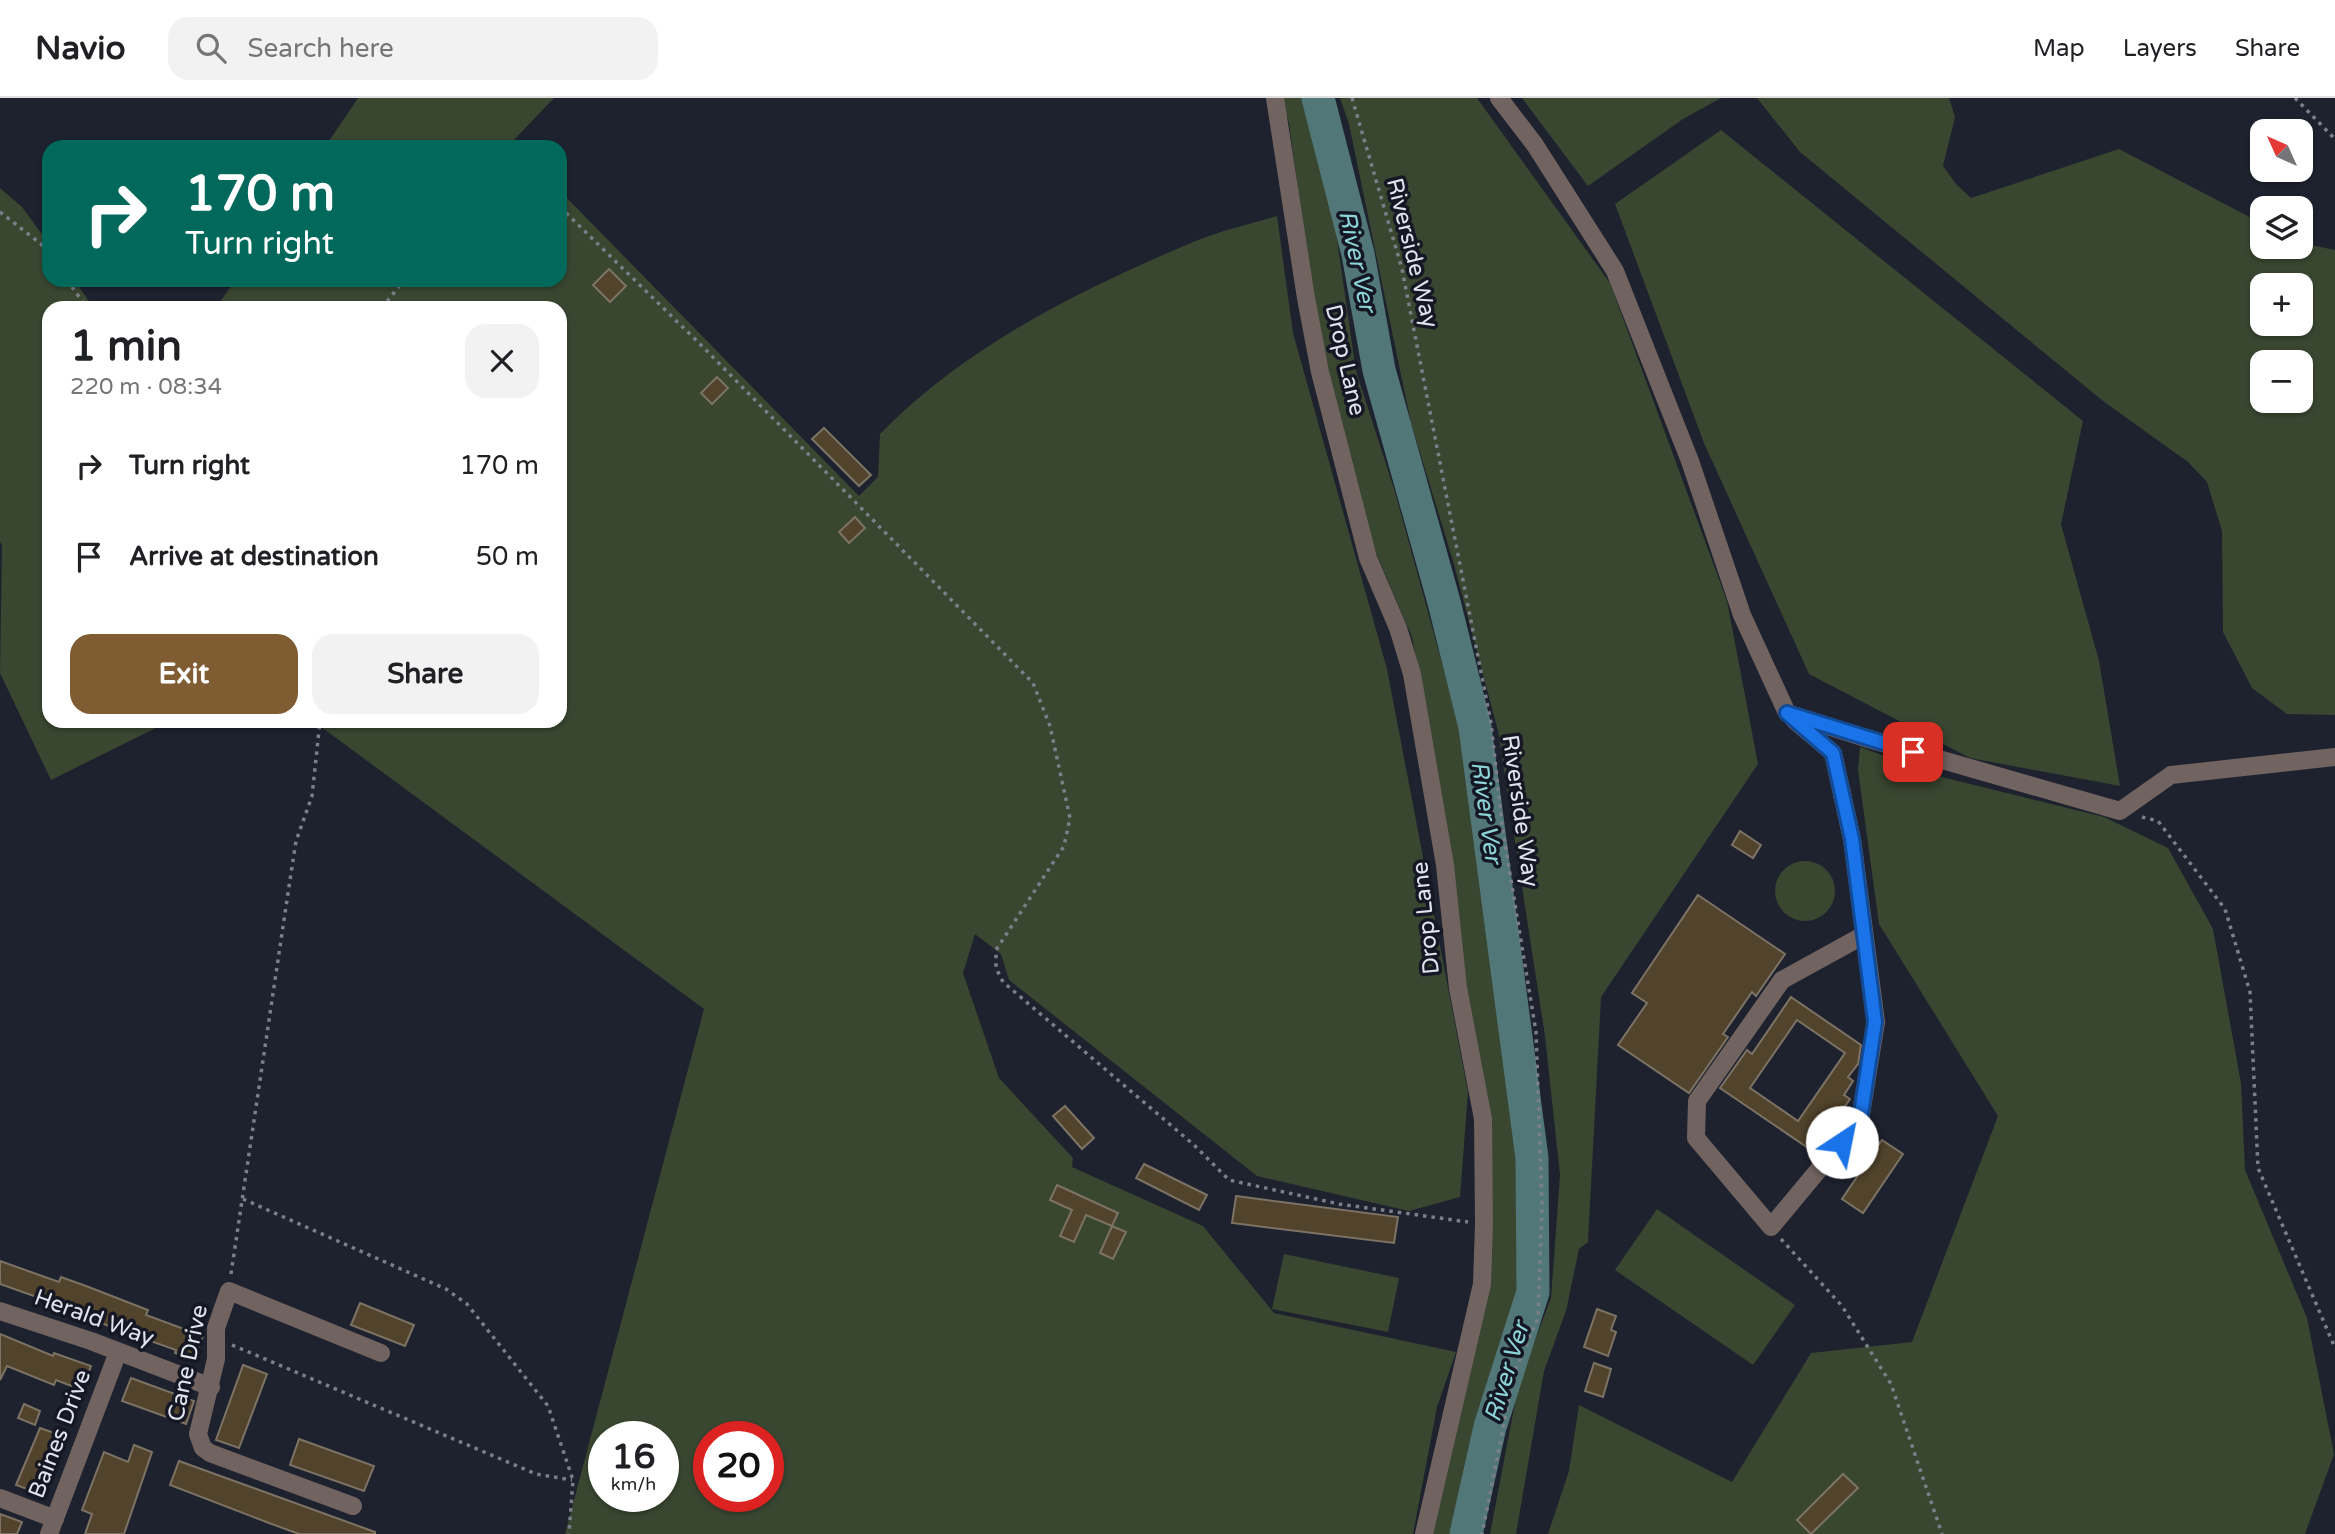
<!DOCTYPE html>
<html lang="en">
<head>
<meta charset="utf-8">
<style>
  body { margin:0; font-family:"Varela Round",sans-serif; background:#f2f2f2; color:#202124; height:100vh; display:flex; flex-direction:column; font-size:26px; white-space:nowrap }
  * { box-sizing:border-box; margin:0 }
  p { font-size:23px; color:#757577 }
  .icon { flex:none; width:38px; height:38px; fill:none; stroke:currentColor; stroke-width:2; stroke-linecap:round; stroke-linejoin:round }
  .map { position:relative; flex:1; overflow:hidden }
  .drawer { position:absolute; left:42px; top:203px; width:525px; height:427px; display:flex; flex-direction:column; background:#fff; border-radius:21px; box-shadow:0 2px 5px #0004 }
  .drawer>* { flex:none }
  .top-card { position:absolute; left:42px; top:42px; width:525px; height:147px; border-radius:21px; box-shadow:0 2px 5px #0004; background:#00695c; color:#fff; overflow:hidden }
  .needle { width:46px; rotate:315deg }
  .controls { position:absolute; left:2250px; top:21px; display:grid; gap:14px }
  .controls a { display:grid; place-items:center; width:63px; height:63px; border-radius:14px; background:#fff; box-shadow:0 2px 5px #0004; font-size:35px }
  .speed { position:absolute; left:588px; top:1323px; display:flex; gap:14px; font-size:35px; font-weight:700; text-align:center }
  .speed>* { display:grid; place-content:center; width:91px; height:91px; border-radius:50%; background:#fff; box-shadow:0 2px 5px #0004; line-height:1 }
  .speed small { font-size:18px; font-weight:400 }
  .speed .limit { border:10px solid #d22; background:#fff; color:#111 }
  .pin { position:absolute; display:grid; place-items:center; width:60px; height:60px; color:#fff; margin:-30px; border-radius:14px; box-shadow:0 4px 10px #0006 }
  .me { position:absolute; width:77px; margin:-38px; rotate:34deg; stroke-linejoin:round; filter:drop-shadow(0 0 5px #0008) }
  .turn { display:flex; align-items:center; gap:24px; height:147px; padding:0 28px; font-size:32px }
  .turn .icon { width:91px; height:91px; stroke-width:2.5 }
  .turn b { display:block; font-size:49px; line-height:60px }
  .round { display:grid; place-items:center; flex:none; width:74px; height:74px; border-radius:21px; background:#f2f2f2 }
  .summary { display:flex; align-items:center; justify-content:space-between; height:119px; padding:0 28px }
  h1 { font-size:42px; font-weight:800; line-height:52px }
  .action { display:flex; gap:14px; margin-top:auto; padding:14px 28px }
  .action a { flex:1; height:80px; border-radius:21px; background:#7f5c32; color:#fff; font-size:28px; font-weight:800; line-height:80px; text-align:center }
  .action a+a { background:#f2f2f2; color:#202124 }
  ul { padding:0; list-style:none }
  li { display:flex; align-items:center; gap:21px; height:91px; padding:0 28px }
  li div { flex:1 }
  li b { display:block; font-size:26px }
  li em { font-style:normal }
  header { display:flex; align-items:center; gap:42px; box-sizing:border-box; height:98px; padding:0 35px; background:#fff; border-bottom:2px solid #e0e0e0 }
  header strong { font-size:33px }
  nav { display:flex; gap:38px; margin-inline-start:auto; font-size:24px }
  .search { width:490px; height:63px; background:#f2f2f2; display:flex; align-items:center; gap:18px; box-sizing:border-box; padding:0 24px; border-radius:21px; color:#757577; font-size:26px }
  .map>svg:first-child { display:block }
  .green { fill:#394630; fill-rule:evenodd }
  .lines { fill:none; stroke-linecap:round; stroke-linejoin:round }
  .river { stroke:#527779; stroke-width:33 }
  .building { fill:#52442c; stroke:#7c7365; stroke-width:2; fill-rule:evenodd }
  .path { stroke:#7b7f89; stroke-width:3.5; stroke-dasharray:3.5 5; stroke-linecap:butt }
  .minor { stroke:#716360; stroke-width:18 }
  .route-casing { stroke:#114b97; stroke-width:18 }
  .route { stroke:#1a73e8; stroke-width:12 }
  .labels { text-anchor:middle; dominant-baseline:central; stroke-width:7; stroke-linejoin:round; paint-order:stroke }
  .street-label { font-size:23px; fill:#e1e4ec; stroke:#151824 }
  .water-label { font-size:24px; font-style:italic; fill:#8cd4d7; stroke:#151824 }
</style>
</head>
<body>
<header>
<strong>Navio</strong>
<div class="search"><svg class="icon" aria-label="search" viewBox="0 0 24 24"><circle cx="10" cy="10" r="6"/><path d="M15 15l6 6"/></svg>Search here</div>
<nav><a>Map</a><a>Layers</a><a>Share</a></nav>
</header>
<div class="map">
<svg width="2335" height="1436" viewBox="0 0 2335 1436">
  <rect width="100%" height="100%" fill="#1e222e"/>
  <g class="green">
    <path d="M358 0H554L512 44 517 49H325Z"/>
    <path d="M1282 0H1304L1336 134 1356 273 1395 394 1461 634 1487 827 1512 959 1529 1115 1524 1187 1507 1242 1461 1436H1428L1486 1186 1466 901 1446 722 1412 539 1374 450 1337 308 1315 214 1289 26Z"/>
    <path d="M1340 0H1477L1610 185 1727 503 1758 666 1601 899 1588 1144 1579 1151 1566 1213 1544 1273 1516 1436H1490L1519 1284 1551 1200 1560 1077 1545 938 1498 633 1453 463 1411 325 1349 26Z"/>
    <path d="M1522 0H1721L1683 21 1588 88Z"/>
    <path d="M1757 0H1949L1955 19 1943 68 1956 86 1971 100 2119 51 2263 126V149H2301V145L2335 152V617L2287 616 2252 590 2223 534 2222 433 2207 384 2188 364 2103 303 1800 54ZM2263 187H2301V226H2263ZM2263 264H2301V303H2263Z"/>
    <path d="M1721 32 2083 323 2061 426 2099 563 2120 688 1970 660 1809 576 1704 345 1615 106Z"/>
    <path d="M0 90 22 109 49 146V182H74L94 210H49V623H170L51 682 0 575 2 447 0 444Z"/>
    <path d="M560 93 859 398 878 379 880 336C965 249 1079 192 1191 145 1218 133 1248 127 1277 118L1293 235 1387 571 1468 994 1460 1099 1409 1113 1257 1078 1009 882 1001 856 975 836 963 875 999 980 1073 1060 1072 1069 1203 1128 1274 1215 1456 1254 1437 1309 1413 1436H565L704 911 313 623H560V210H216L235 182H560ZM604 1339H663V1398H604ZM709 1339H768V1398H709Z"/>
    <path d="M1860 649 1938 678 2104 719 2168 750 2213 831 2241 985 2245 1072 2307 1220 2334 1356 2305 1436H1548L1569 1373 1579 1307 1732 1384 1811 1255 1912 1244 1998 1018 1879 826 1858 672Z"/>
    <circle cx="1805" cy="793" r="30"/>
    <path d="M1657 1111 1795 1207 1753 1267 1615 1172Z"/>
    <path d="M1284 1156 1399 1180 1388 1234 1272 1211Z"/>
  </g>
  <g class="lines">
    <path class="river" d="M1318 0 1358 156 1379 272 1444 504 1475 629 1532 1060 1533 1194 1490 1329 1466 1436"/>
  </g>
  <g class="building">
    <path d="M609 171 626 188 610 204 593 187Z"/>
    <path d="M717 279 728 290 712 306 701 295Z"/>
    <path d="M824 330 871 377 859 388 812 341Z"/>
    <path d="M855 419 865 430 849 445 839 434Z"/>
    <path d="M1740 733 1761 747 1753 760 1732 747Z"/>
    <path d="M1698 797 1785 856 1756 898 1752 894 1723 936 1728 939 1689 995 1618 947 1647 905 1632 895Z"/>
    <path d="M1791 899 1861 947 1858 966 1848 979 1853 983 1844 997 1850 1001 1814 1054 1720 990 1747 952 1752 956ZM1797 922 1845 955 1798 1023 1750 990Z"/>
    <path d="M1065 1008 1094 1040 1082 1051 1053 1018Z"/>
    <path d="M1882 1042 1903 1056 1863 1115 1842 1101Z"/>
    <path d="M1144 1066 1207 1097 1199 1112 1136 1080Z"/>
    <path d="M1057 1087 1118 1115 1112 1128 1086 1117 1074 1144 1060 1138 1072 1112 1050 1102Z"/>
    <path d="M1236 1098 1398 1119 1394 1145 1232 1125Z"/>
    <path d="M1112 1128 1126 1134 1113 1161 1100 1155Z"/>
    <path d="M0 1163 59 1184 61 1179 86 1188 148 1212 146 1217 203 1238 194 1262 175 1255 176 1252 95 1223 98 1215 64 1203 62 1208 0 1186Z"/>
    <path d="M360 1205 414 1227 405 1248 351 1227Z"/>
    <path d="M1597 1211 1616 1218 1611 1232 1616 1234 1608 1258 1584 1249Z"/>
    <path d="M0 1236 53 1258 54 1255 91 1268 82 1292 56 1282 54 1287 7 1268 0 1282Z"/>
    <path d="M1594 1265 1611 1271 1603 1299 1585 1293Z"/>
    <path d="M243 1267 267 1276 239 1350 216 1342Z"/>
    <path d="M131 1280 194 1303 186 1326 122 1303Z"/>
    <path d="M24 1306 40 1313 35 1327 18 1320Z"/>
    <path d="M40 1330 60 1337 38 1395 16 1387Z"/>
    <path d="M299 1341 374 1368 364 1393 290 1367Z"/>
    <path d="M134 1347 152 1354 124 1436H85L92 1416 82 1412 104 1354 128 1364Z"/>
    <path d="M179 1363 375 1434V1436H299L269 1425 170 1387Z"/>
    <path d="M1843 1376 1858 1390 1811 1436 1797 1422Z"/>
    <path d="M0 1416 22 1424 17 1436H0Z"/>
  </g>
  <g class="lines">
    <g class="path">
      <path d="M1352 0 1402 171 1491 625 1502 727 1536 934 1542 1106 1538 1220 1514 1275 1482 1436"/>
      <path d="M2295 0 2335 41"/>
      <path d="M560 109 698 244 1033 585 1050 628 1070 720 1064 748 996 852V870L1003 884 1194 1047 1229 1082 1339 1106 1468 1124"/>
      <path d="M0 114 41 146 49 157"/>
      <path d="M67 182 87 210"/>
      <path d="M382 210 404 182"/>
      <path d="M2142 719 2158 723 2225 811 2250 894 2258 1070 2335 1250"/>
      <path d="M243 1101 446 1191 467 1206 548 1308 573 1382 569 1436"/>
      <path d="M1781 1141 1842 1208 1891 1286 1942 1436"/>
      <path d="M231 1176 290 782 296 743 312 698 320 623"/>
      <path d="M232 1247 536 1376 572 1382"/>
    </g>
    <g class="minor">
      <path d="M1275 0 1306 200 1320 274 1368 460 1398 530 1412 576 1445 767 1458 890 1483 1021 1484 1126 1482 1186 1424 1436"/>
      <path d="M1499 0 1535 47 1615 173 1690 363 1742 517 1787 615 1862 639 2120 713 2171 677 2335 659"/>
      <path d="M1794 622 1833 655 1852 741 1876 924 1860 1022 1771 1129 1696 1040 1697 1003 1782 882 1864 837"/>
      <path d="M0 1213 91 1243 211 1289"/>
      <path d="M0 1400 55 1421"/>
      <path d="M353 1408 210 1355 203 1350 198 1336 216 1261V1230L229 1193 381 1255"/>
      <path d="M49 1436 118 1254"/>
    </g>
  </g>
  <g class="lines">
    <g class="route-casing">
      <path id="route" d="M1842 1044 1860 1022 1875 924 1852 741 1833 655 1787 615 1913 654"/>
    </g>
    <use href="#route" class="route"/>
  </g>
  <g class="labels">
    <g class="street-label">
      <text transform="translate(1412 155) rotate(76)">Riverside Way</text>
      <text transform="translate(1345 262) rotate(77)">Drop Lane</text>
      <text transform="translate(1520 713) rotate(82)">Riverside Way</text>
      <text transform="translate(1426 820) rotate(-96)">Drop Lane</text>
      <text transform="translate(94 1220) rotate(20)">Herald Way</text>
      <text transform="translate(188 1265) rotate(-78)">Cane Drive</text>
      <text transform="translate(60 1336) rotate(-69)">Baines Drive</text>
    </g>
    <g class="water-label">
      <text transform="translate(1357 163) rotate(78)">River Ver</text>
      <text transform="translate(1486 714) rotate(82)">River Ver</text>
      <text transform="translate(1507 1274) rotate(-73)">River Ver</text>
    </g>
  </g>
</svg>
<div class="controls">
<a><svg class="needle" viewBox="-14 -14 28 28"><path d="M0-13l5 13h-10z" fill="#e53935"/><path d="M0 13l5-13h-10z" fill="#757577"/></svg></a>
<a><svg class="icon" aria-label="layers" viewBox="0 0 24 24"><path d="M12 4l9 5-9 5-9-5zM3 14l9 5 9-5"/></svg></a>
<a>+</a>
<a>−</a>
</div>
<div class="speed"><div>16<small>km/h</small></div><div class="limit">20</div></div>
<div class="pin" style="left:1913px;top:654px;background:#d93025"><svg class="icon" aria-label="arrive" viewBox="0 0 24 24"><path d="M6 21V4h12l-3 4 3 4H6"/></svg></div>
<svg class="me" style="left:1842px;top:1044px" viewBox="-20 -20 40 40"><circle r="19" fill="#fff"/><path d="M0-13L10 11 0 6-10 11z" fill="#1a73e8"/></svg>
<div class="top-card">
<div class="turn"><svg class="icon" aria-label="right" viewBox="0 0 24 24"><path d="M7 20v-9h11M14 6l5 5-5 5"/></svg><div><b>170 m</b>Turn right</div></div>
</div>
<section class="drawer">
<div class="summary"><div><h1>1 min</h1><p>220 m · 08:34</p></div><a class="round"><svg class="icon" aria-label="close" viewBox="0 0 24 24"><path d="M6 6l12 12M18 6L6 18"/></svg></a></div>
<ul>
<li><svg class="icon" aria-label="right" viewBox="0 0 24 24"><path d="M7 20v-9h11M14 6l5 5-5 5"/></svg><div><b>Turn right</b></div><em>170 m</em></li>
<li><svg class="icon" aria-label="arrive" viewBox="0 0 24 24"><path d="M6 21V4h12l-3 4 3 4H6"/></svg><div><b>Arrive at destination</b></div><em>50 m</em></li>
</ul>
<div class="action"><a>Exit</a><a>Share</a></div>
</section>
</div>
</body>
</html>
